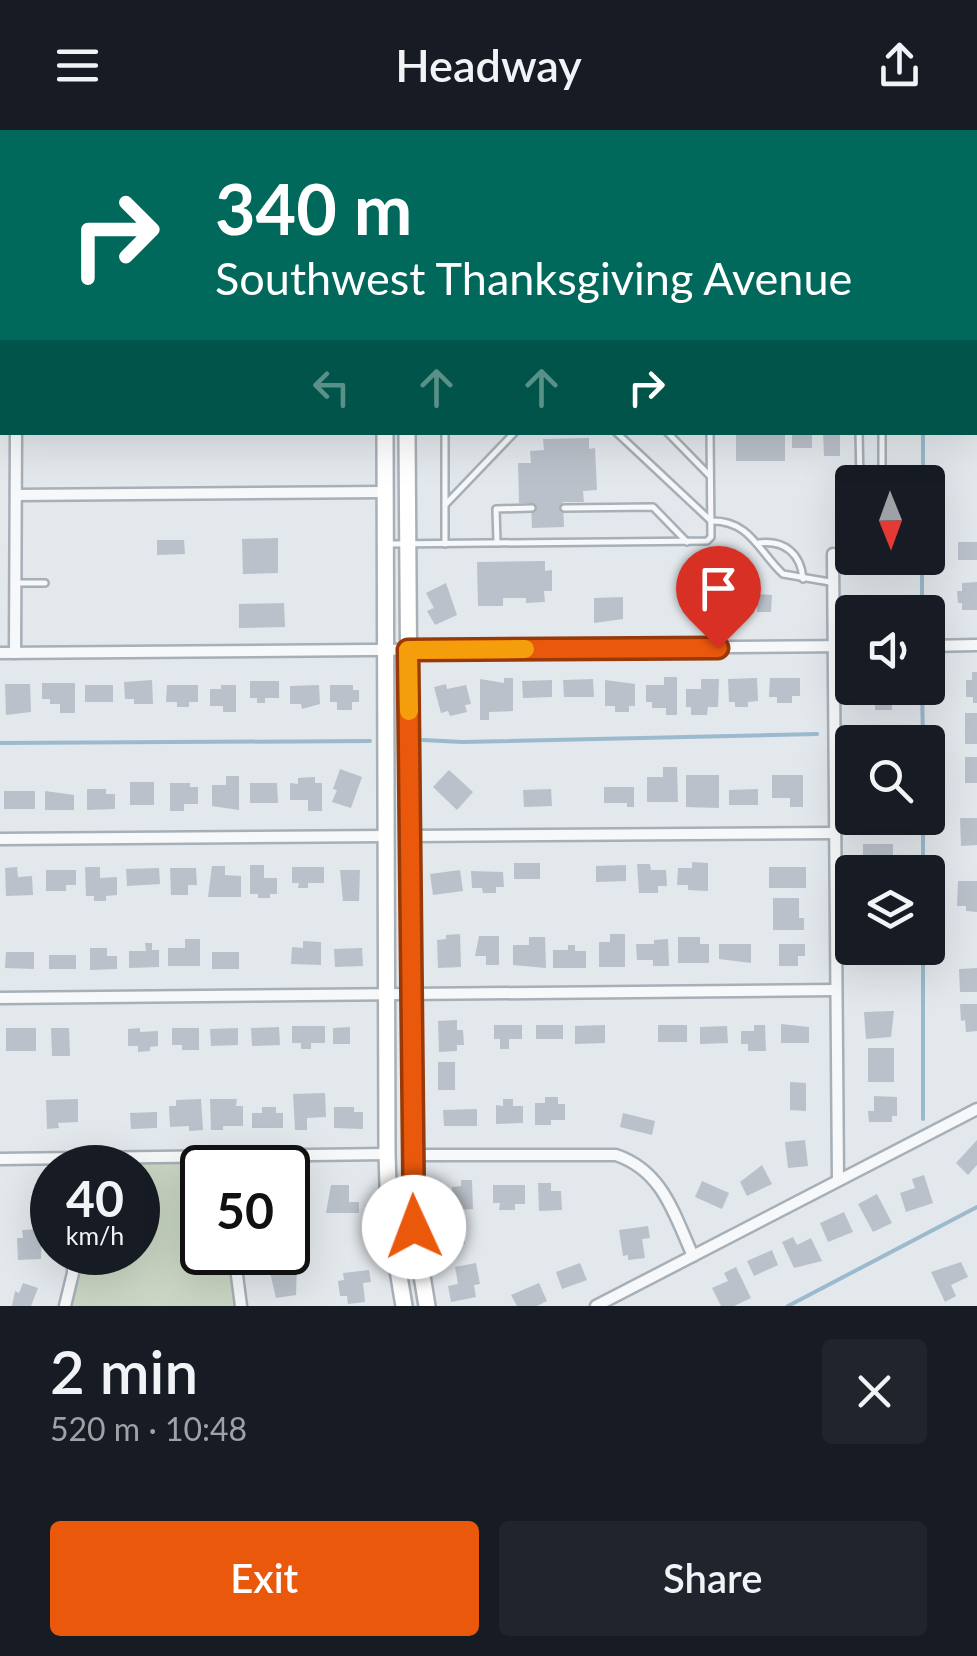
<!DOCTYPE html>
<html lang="en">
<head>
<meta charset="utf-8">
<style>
  body { margin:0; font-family:Lato,sans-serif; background:#20242c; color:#f1f3f6; height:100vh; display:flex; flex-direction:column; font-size:38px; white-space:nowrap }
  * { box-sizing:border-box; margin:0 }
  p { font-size:32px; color:#9ea1a6 }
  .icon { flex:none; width:55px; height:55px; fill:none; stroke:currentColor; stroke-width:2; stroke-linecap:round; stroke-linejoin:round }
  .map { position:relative; height:1176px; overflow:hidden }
  .drawer { display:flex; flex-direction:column; background:#171b24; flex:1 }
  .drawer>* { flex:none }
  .top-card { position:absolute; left:0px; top:0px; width:978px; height:305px; box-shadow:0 10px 40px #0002; background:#00695c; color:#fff; overflow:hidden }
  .needle { width:65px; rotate:179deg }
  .buttons { position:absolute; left:835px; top:335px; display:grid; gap:20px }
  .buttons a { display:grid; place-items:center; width:110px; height:110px; border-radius:10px; background:#171b24; box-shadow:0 10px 40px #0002; font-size:50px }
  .speed { position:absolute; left:30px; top:1015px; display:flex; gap:20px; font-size:50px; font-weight:700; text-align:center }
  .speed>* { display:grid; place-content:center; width:130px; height:130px; border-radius:50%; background:#171b24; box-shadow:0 10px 40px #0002; line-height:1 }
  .speed small { font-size:25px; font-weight:400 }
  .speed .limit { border:5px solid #111; border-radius:15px; background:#fff; color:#111 }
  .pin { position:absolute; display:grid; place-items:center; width:85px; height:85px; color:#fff; margin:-102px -42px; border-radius:50% 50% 50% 0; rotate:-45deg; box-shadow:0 0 10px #0007 }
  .pin .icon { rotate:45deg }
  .me { position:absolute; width:110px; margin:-55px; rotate:358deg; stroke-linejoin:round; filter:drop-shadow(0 0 8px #0008) }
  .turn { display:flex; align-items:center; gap:35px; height:210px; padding:0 50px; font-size:45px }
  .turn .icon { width:130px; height:130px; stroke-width:2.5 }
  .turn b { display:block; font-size:70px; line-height:85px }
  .lanes { display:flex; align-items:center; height:95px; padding:0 50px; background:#0003; justify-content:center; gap:50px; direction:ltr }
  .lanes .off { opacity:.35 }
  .round { display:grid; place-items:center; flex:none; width:105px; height:105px; border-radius:10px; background:#20242c }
  .headline { display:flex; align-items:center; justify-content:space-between; height:170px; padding:0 50px }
  h1 { font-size:60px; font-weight:600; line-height:75px }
  .action { display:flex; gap:20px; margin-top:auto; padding:20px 50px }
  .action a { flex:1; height:115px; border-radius:10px; background:#ea580c; color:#fff; font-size:40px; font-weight:600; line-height:115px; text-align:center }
  .action a+a { background:#20242c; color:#f1f3f6 }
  header { display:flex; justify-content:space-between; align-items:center; height:130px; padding:0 50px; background:#171b24; font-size:45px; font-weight:600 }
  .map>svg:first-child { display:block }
  .green { fill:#cbd7c4 }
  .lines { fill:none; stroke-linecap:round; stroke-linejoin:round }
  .stream { stroke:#9cbace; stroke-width:4 }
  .building { fill:#bac1ca }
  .lane-casing { stroke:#a7afb7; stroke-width:10 }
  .street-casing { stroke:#a7afb7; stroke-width:15 }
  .secondary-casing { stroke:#a7afb7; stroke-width:20 }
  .lane { stroke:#f6f8fa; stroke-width:5 }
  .street { stroke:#f6f8fa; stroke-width:10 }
  .secondary { stroke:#fff; stroke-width:15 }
  .route-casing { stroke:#983908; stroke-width:25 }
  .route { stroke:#ea580c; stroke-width:18 }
  .slow { stroke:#f59e0b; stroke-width:18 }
</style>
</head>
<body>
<header><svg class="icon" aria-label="menu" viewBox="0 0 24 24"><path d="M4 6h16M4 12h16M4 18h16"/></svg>Headway<svg class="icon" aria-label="share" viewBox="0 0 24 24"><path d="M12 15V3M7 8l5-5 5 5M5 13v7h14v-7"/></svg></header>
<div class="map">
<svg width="977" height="1176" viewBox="0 0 977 1176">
  <rect width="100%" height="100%" fill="#e3e8ec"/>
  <path class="green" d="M210 1031 220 1037 202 1038V1122L230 1123 236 1176H71L77 1151 76 1123 138 1122V1038L80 1037 90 1032Z"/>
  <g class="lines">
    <g class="stream">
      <path d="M975 213H977"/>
      <path d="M923 352V302"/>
      <path d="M922 482V428"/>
      <path d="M922 558 923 612"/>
      <path d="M856 603H923"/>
      <path d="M423 610 462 612 817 604"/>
      <path d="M0 613 370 611"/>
      <path d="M923 688V742"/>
      <path d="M923 818V989"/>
      <path d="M788 1176 977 1077"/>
    </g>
  </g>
  <g class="building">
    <rect x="736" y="302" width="49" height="29"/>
    <rect x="792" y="302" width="20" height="16"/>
    <path d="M823 302H840V326H824Z"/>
    <path d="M589 308V319L595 318 597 360 583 361 584 372H563L564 397 532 398 531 373H519L518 333H531L530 321 544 320 543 309Z"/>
    <path d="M278 408V443L243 444 242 409Z"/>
    <path d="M157 410H184L185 424 157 425Z"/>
    <rect x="958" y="412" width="19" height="18"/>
    <path d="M545 431V441L552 440V461H544L545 472 526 473V468H503V476H478L477 432Z"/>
    <path d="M977 452V480H962V473H958L957 461H962V453Z"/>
    <path d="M446 453 457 485 435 495 427 481 434 478 426 463Z"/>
    <path d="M757 464 772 465 771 482H757Z"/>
    <path d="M623 467V489L594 493V468Z"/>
    <path d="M284 473 285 497 239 498V474Z"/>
    <path d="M972 542H977V573H973V567H966V550H972Z"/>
    <path d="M664 547H677V585H666V578H652V572H646V555H664Z"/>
    <path d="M504 548H513V581L489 582V590H480V549L504 553Z"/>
    <path d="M757 548 758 571 748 572V577H735V572H729L728 549Z"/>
    <path d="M770 548H800V566H792V573H777V567H769Z"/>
    <path d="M593 549 594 567H564L563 550Z"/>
    <path d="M701 549H719L718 577H708L707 585H691V577H686V559H701Z"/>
    <path d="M152 550 153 574H134V569H125L124 552Z"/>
    <path d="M552 550V567L523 568 522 551Z"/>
    <path d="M605 550 635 554V576H629V582H615V576H605Z"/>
    <path d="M250 551H279V568H265V573H257V568H250Z"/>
    <path d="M42 553H75V583H60V574H50V569H42Z"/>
    <path d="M5 554H30L31 582 6 585Z"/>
    <path d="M446 554 447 559 466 555 471 574 465 575 467 582 450 586 448 581 441 583 434 557Z"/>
    <rect x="85" y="555" width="28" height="17"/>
    <path d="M167 555H198V572H189V577H177V572H166Z"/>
    <path d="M221 555H236V582H223V576H210V559H221Z"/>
    <path d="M319 555 320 574 302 579 301 574H290V556Z"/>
    <path d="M330 555H353V560H359V572H352V580H337V572H330Z"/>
    <path d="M868 558H901V574H892V580H875V574H868Z"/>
    <rect x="965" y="583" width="12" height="31"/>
    <rect x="965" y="627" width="12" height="26"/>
    <path d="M663 637H677L678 672H647V647H663Z"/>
    <path d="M340 639 362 647 351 678 332 672 337 660 333 659Z"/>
    <path d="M449 640 473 662 457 680 433 657Z"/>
    <path d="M686 645H719V678L686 677Z"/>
    <path d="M772 645H803V677H790V668H772Z"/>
    <path d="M226 646H239V680L212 676V655H226Z"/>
    <path d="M315 647V653H322V681H308V670H290V653L298 654V648Z"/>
    <rect x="130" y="652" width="24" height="23"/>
    <path d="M170 653H190V657H198V674H184V681H170Z"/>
    <path d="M250 653H277L278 673H250Z"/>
    <path d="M604 657H634V677H627V673H604Z"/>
    <path d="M87 659H106V664H115V679L87 680Z"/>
    <path d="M551 659 552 676 524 677 523 660Z"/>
    <path d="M758 659V675H729V660Z"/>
    <rect x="4" y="661" width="31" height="18"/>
    <path d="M45 661 74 665V680H45Z"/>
    <path d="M960 688H977V715L961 716Z"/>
    <path d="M863 714H893V730H887V742H863Z"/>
    <path d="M692 732 708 733V761L688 760V755H677L678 738H692Z"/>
    <rect x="514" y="733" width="26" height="16"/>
    <path d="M637 734H650L651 740H666L667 756H658V763H639Z"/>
    <path d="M250 735H264V748H277V764H270V768H258V764H250Z"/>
    <path d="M626 735V751L596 752V736Z"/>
    <path d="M212 736H225V745L241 746V767H208Z"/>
    <path d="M17 737 18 747 32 746 33 765 6 766 5 738Z"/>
    <path d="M85 737H100V748L117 747V765L106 766V771H94V766H86Z"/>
    <path d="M292 737H324V753H308V758H298L299 753H292Z"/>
    <rect x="769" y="737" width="37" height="21"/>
    <path d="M159 738 160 754 127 756 126 739Z"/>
    <path d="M170 738H196L197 755H188V765H171Z"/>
    <path d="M46 740H76V755H66V761H46Z"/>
    <path d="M340 740H360L359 771H343Z"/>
    <path d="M460 740 463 761 433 765 430 744Z"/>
    <path d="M471 741 503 742 504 757H496V763H483L482 758H472Z"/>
    <path d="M958 751H977V782L966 781V776H957Z"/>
    <path d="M773 768H799V788H804V800H773Z"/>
    <path d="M460 804 461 837 438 838 437 810 446 809V805Z"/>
    <path d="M610 804H625V837H599V812H610Z"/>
    <path d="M479 806H499V835H486V826H475Z"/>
    <path d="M529 807H545L546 838 513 835V815H529Z"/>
    <path d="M678 807H700V814H709V833H678Z"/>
    <path d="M185 809H200V836H168V818H185Z"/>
    <path d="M668 809 669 836H653V830H637L636 814H654V810Z"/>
    <path d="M303 811 321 812V835L291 834 292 817 303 818Z"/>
    <path d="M145 813H152V820H159V837L129 838V821H146Z"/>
    <path d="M719 814H751V833L719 829Z"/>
    <path d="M779 814H805V826H798V836H779Z"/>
    <path d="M568 815H575V821H586V838H553V820H568Z"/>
    <path d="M90 818H107V826H117V839L90 840Z"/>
    <path d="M362 818 363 836 335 837 334 819Z"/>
    <path d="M863 818H897V826L864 828Z"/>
    <path d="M6 822H34V839L5 838Z"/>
    <rect x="212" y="822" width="27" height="17"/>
    <rect x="49" y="825" width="27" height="14"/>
    <path d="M977 838V862H960L959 839Z"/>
    <path d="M960 874H977V901L966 902 965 890 961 891Z"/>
    <path d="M894 881 891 907 866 909 864 882Z"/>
    <path d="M457 890V900H463L464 915H457V921L439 922 438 891Z"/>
    <path d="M781 894 809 897V913H781Z"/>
    <path d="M494 895H522V909H509V919H500V909H494Z"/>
    <rect x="536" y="895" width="27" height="14"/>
    <path d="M605 895V913L575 914V896Z"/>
    <rect x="658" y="895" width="29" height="17"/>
    <path d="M754 895H765L766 921H748V914H741V901H754Z"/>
    <path d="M292 896H325V913H311V919H301V913H292Z"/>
    <path d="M727 896 728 913 700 914V897Z"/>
    <path d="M279 897 280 915 252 916 251 898Z"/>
    <path d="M350 897V914H333V898Z"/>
    <rect x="6" y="898" width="30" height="23"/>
    <path d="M51 898H69L70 926H52Z"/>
    <path d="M140 898V902L158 901V916L150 917V921L138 922V916H128V899Z"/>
    <path d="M172 898H199V920H182V915H172Z"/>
    <path d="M238 898V915L211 916 210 899Z"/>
    <rect x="868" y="918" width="26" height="34"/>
    <rect x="438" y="932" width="17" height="28"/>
    <path d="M790 952 806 953V981L790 980Z"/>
    <path d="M325 963 326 987 307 988V1000H295L293 964Z"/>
    <path d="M874 966 897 967V986H892V992H869L868 981H874Z"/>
    <path d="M545 967H558V974H565V990H551V995H535V973H545Z"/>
    <path d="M78 969V992L58 993 59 998 47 999 46 970Z"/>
    <path d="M201 969 203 1000 189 1001V996L170 997 169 976H176V970Z"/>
    <path d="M210 969H237L236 976H243V996H223V1000H211Z"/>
    <path d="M503 969H513V976H523V993L496 994V975L503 976Z"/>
    <path d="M262 977H276V983H283V998H252V983H262Z"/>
    <path d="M334 977H354V982H363V999L334 998Z"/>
    <path d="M477 979V996H444L443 980Z"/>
    <path d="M157 982V998L131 999 130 983Z"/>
    <path d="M623 983 655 991 652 1005 620 997Z"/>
    <path d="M805 1010 808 1036 788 1038 785 1012Z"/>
    <path d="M977 1010V1035L968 1045 956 1033Z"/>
    <path d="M762 1035 772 1054 747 1066 740 1052Z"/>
    <path d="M924 1045 933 1073 906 1082 900 1063 915 1058 912 1049Z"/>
    <path d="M461 1050H472L473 1079 458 1080 457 1074 452 1075V1057L461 1056Z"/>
    <path d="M702 1051 729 1063 722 1079 695 1067Z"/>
    <path d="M538 1053H551V1061H561L562 1080 539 1081Z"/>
    <path d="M331 1055H349V1072H359V1083H326Z"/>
    <path d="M493 1055H525V1074H515V1080H499L500 1073H493Z"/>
    <path d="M877 1064 892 1093 873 1102 858 1074Z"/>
    <path d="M844 1082 853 1102 828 1112 820 1093Z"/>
    <path d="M456 1091V1104L464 1103 465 1114H459V1123L442 1124 440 1092Z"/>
    <path d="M648 1096 650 1108 642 1109 645 1128 628 1130V1125L623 1126 619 1100Z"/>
    <path d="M42 1099 41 1129 18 1130 17 1108H23L22 1100Z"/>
    <path d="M793 1107 797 1115 811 1108 822 1131 794 1138 782 1112Z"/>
    <path d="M772 1120 778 1135 754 1146 747 1131Z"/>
    <path d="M961 1132 968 1147 951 1155 956 1166 945 1172 931 1142Z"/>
    <path d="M476 1133 480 1154 474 1155 476 1167 451 1172 448 1156 458 1154 455 1137Z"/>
    <path d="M580 1133 587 1150 562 1159 556 1142Z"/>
    <path d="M297 1135 296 1165 276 1168 269 1138Z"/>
    <path d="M736 1137 751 1168 734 1176H721L712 1158 728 1151 724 1143Z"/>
    <path d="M369 1140 371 1152 363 1153 365 1172 348 1174 347 1166H340L338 1151 344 1150 343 1143Z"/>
    <path d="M23 1153 38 1158 31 1176H12L15 1161 19 1163Z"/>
    <path d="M539 1153 547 1171 537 1176H517L511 1165Z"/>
  </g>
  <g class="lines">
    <g class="lane-casing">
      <g id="lane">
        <path d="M723 2V0"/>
        <path d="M445 302V374"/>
        <path d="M616 302 711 391C750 390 759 422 783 444L830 452"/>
        <path d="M667 302 709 345"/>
        <path d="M859 302 860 352"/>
        <path d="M882 352V302"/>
        <path d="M564 378 653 377 687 412"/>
        <path d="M497 413 496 379 532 378"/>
        <path d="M759 413C785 410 801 424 803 449"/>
        <path d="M390 414 707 411 711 407 710 302"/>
        <path d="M445 414V375L515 302"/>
        <path d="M836 424H852"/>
        <path d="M16 453H45"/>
      </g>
    </g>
    <g class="street-casing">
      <g id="street">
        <path d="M12 0V2"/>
        <path d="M828 0V2"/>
        <path d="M16 365 385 362"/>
        <path d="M833 424 838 1050"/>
        <path d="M928 516 977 515"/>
        <path d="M0 523 852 516"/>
        <path d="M15 523 16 302"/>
        <path d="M410 706 834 703"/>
        <path d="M0 709 387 706"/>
        <path d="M0 868 834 860"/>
        <path d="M412 1025H616C663 1041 674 1084 693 1126"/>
        <path d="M0 1029 387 1024"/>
        <path d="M234 1122 241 1176"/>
        <path d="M65 1176 73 1143V1122"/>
        <path d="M596 1176 977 979"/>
      </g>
    </g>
    <g class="secondary-casing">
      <g id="secondary">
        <path d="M383 0V2"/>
        <path d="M407 2V0"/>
        <path d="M385 302 387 1024 389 1086 404 1176"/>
        <path d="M407 302 412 1025 414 1097 427 1176"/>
      </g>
    </g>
    <use href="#lane" class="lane"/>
    <use href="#street" class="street"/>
    <use href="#secondary" class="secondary"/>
  </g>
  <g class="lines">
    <g class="route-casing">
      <path id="route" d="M414 1097 408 520 718 518"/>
    </g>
    <use href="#route" class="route"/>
    <path class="slow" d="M409 581 408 520 525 519"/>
  </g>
</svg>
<div class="buttons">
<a><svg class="needle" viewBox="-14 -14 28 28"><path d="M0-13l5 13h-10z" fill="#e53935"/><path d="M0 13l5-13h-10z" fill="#9ea1a6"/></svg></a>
<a><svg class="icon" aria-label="sound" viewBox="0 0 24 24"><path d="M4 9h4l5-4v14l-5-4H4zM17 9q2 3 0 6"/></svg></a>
<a><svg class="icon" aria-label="search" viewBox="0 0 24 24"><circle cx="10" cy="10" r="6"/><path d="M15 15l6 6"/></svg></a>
<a><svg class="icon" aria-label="layers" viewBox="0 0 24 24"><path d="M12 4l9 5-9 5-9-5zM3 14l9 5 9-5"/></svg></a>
</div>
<div class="speed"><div>40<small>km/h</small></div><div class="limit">50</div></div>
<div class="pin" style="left:718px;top:518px;background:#d93025"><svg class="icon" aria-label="arrive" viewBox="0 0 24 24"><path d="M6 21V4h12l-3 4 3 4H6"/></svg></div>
<svg class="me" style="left:414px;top:1097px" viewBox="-20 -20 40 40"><circle r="19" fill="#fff"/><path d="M0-13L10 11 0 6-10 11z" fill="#ea580c"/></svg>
<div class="top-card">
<div class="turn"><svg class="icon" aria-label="right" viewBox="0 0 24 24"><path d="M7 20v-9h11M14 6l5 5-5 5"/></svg><div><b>340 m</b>Southwest Thanksgiving Avenue</div></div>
<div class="lanes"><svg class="icon off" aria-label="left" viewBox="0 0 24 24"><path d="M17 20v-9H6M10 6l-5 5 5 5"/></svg><svg class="icon off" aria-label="ahead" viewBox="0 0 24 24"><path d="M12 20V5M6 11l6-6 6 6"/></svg><svg class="icon off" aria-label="ahead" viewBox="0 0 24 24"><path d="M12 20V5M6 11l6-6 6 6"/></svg><svg class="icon" aria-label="right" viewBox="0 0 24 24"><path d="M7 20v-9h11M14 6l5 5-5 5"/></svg></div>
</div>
</div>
<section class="drawer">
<div class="headline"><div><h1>2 min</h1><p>520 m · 10:48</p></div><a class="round"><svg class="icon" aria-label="close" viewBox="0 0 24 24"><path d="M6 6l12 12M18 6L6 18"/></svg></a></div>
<div class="action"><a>Exit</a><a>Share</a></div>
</section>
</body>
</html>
